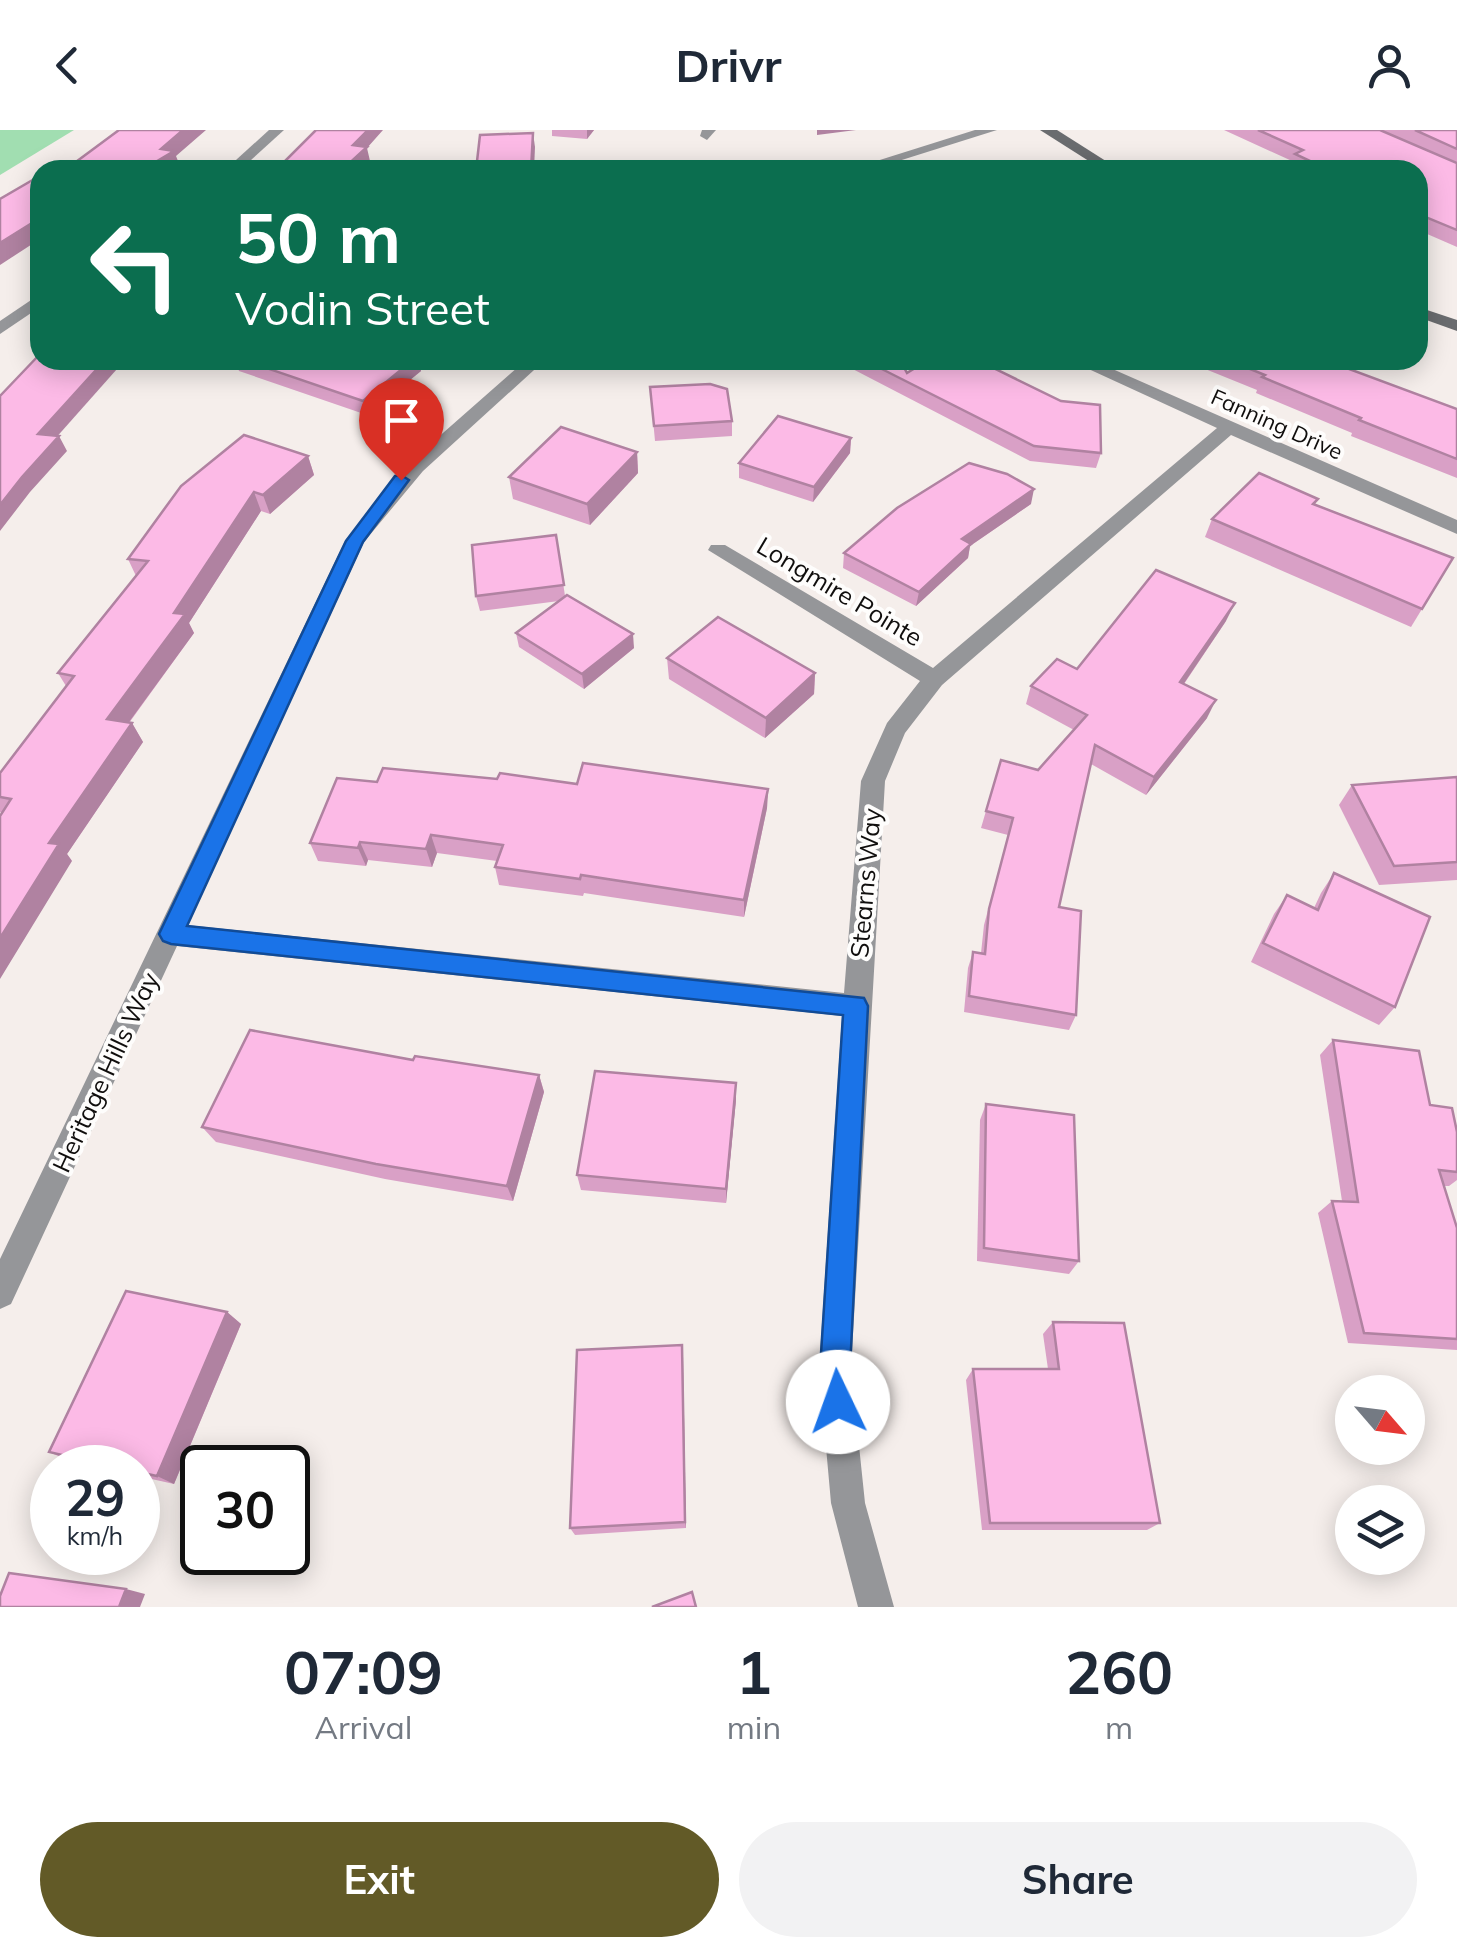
<!DOCTYPE html>
<html lang="en">
<head>
<meta charset="utf-8">
<style>
  body { margin:0; font-family:Mulish,sans-serif; background:#f2f2f3; color:#1f2937; height:100vh; display:flex; flex-direction:column; font-size:38px; white-space:nowrap }
  * { box-sizing:border-box; margin:0 }
  p { font-size:32px; color:#747a83 }
  .icon { flex:none; width:55px; height:55px; fill:none; stroke:currentColor; stroke-width:2; stroke-linecap:round; stroke-linejoin:round }
  .map { position:relative; height:1477px; overflow:hidden }
  .panel { display:flex; flex-direction:column; background:#fff; flex:1 }
  .panel>* { flex:none }
  .guide { position:absolute; left:30px; top:30px; width:1398px; height:210px; border-radius:30px; box-shadow:0 5px 25px #0003; background:#0b6e4f; color:#fff; overflow:hidden }
  .needle { width:65px; rotate:118deg }
  .tools { position:absolute; left:1335px; top:1245px; display:grid; gap:20px }
  .tools a { display:grid; place-items:center; width:90px; height:90px; border-radius:50%; background:#fff; box-shadow:0 5px 25px #0003; font-size:50px }
  .speed { position:absolute; left:30px; top:1315px; display:flex; gap:20px; font-size:50px; font-weight:700; text-align:center }
  .speed>* { display:grid; place-content:center; width:130px; height:130px; border-radius:50%; background:#fff; box-shadow:0 5px 25px #0003; line-height:1 }
  .speed small { font-size:25px; font-weight:400 }
  .speed .limit { border:5px solid #111; border-radius:15px; background:#fff; color:#111 }
  .pin { position:absolute; display:grid; place-items:center; width:85px; height:85px; color:#fff; margin:-102px -42px; border-radius:50% 50% 50% 0; rotate:-45deg; box-shadow:0 0 10px #0007 }
  .pin .icon { rotate:45deg }
  .me { position:absolute; width:110px; margin:-55px; rotate:357deg; stroke-linejoin:round; filter:drop-shadow(0 0 8px #0008) }
  .turn { display:flex; align-items:center; gap:35px; height:210px; padding:0 40px; font-size:45px }
  .turn .icon { width:130px; height:130px; stroke-width:2.5 }
  .turn b { display:block; font-size:70px; line-height:85px }
  .eta { display:flex; justify-content:space-evenly; align-items:center; height:170px; text-align:center }
  .eta b { font-size:60px; font-weight:700; line-height:70px }
  .primary-button { display:flex; gap:20px; margin-top:auto; padding:20px 40px }
  .primary-button a { flex:1; height:115px; border-radius:60px; background:#625a27; color:#fff; font-size:40px; font-weight:700; line-height:115px; text-align:center }
  .primary-button a+a { background:#f2f2f3; color:#1f2937 }
  header { display:flex; justify-content:space-between; align-items:center; height:130px; padding:0 40px; background:#fff; font-size:45px; font-weight:700 }
  .map>svg:first-child { display:block }
  .green { fill:#a1deb1 }
  .lines { fill:none; stroke-linecap:round; stroke-linejoin:round }
  .minor { fill:#959699; fill-rule:evenodd }
  .secondary { fill:#6a6c6f; fill-rule:evenodd }
  .wall { fill:#d9a0c6 }
  .shaded-wall { fill:#b082a1 }
  .building { fill:#fcbae6; stroke:#b082a1; stroke-width:2.5 }
  .route { fill:#1a73e8; stroke:#114b97; stroke-width:2.5 }
  .labels { text-anchor:middle; dominant-baseline:central; stroke-width:8; stroke-linejoin:round; paint-order:stroke }
  .far-street-label { font-size:22px; fill:#100e0d; stroke:#fefdfc }
  .street-label { font-size:25px; fill:#100e0d; stroke:#fefdfc }
</style>
</head>
<body>
<header><svg class="icon" aria-label="back" viewBox="0 0 24 24"><path d="M15 5l-7 7 7 7"/></svg>Drivr<svg class="icon" aria-label="person" viewBox="0 0 24 24"><circle cx="12" cy="8" r="4"/><path d="M4 21q1-7 8-7t8 7"/></svg></header>
<div class="map">
<svg width="1457" height="1477" viewBox="0 0 1457 1477">
  <rect width="100%" height="100%" fill="#f5eeeb"/>
  <path class="green" d="M0 0H74L0 45Z"/>
  <g class="lines">
    <g class="minor">
      <path d="M269 0H284L240 40H225Z"/>
      <path d="M702 0H716L707 10 700 6Z"/>
      <path d="M975 0H997L870 40H848Z"/>
      <path d="M40 164V177L0 204V191Z"/>
      <path d="M526 230H545L423 341 364 412 187 795 844 863 861 651 887 593 920 551 708 420 711 415H725L933 538 1217 298 1069 230H1092L1457 390V404L1231 305 942 555 905 603 885 651 851 1239 865 1373 894 1477H858L831 1373 819 1239 842 886 177 816 11 1174 0 1179V1129L345 411 410 332Z"/>
    </g>
    <g class="secondary">
      <path d="M1040 0H1057L1120 40H1103Z"/>
      <path d="M1418 177 1457 190V201L1418 187Z"/>
    </g>
  </g>
  <g class="wall">
    <path d="M552 0H594L587 9 552 6Z"/>
    <path d="M1224 0H1457V117L1418 100V40H1296L1290 37 1292 31Z"/>
    <path d="M217 230H418L421 241 367 285 239 241 237 236Z"/>
    <path d="M807 230H900L907 243 1101 323 1096 338 1030 331 843 234 812 239Z"/>
    <path d="M1183 230H1325L1457 279V348L1351 306 1352 303 1256 263 1257 260Z"/>
    <path d="M650 257 732 291V306L655 311Z"/>
    <path d="M851 308 850 323 813 372 739 348V333Z"/>
    <path d="M637 322 638 343 590 395 513 369 509 347Z"/>
    <path d="M308 326 314 345 270 384 261 381 189 493 194 503 129 593H132L143 612 67 724 72 731 0 682V643L66 556 58 543 136 446 128 429Z"/>
    <path d="M1031 374 970 416 968 428 916 476 843 438 844 423Z"/>
    <path d="M1315 374 1453 428 1411 497 1205 407 1212 389Z"/>
    <path d="M556 405 565 466 634 518 584 559 519 517 516 503 559 471 480 481 476 466Z"/>
    <path d="M1226 491 1184 554 1207 588 1146 665 1091 634 1059 777 1076 885 1069 900 964 882 968 838 973 822 981 823 984 795 1008 705 981 698 1001 630 1038 640 1074 600 1026 574 1031 556 1077 539Z"/>
    <path d="M667 528 815 543 814 564 765 608 669 549Z"/>
    <path d="M1457 647V750L1379 755 1339 675 1352 655Z"/>
    <path d="M497 649 577 654 768 659 767 678 744 787 584 763 583 766 499 755 495 737 497 731 437 723 432 737 368 730 366 736 318 731 310 713 377 652Z"/>
    <path d="M1334 743 1395 877 1379 895 1251 832 1274 784 1287 765 1314 778 1321 763Z"/>
    <path d="M1333 910 1430 975 1457 1002V1050L1449 1056H1444L1457 1098V1220L1348 1213 1318 1083 1332 1071H1342L1320 925Z"/>
    <path d="M413 930 539 945 544 962 513 1071 385 1049 216 1012 202 997Z"/>
    <path d="M736 970 726 1073 581 1060 577 1045Z"/>
    <path d="M986 974 1079 1131 1069 1144 977 1131 980 990Z"/>
    <path d="M227 1182 241 1194 174 1354 138 1346V1338H100L70 1331 49 1322Z"/>
    <path d="M1053 1192 1160 1393 1147 1400H982L966 1250 973 1239H1048L1043 1204Z"/>
    <path d="M682 1215 686 1398 575 1405 570 1398Z"/>
  </g>
  <g class="shaded-wall">
    <path d="M183 0H206L176 26 180 36 174 40H142L161 19Z"/>
    <path d="M368 0H383L367 18 370 31 360 40H342L353 15Z"/>
    <path d="M587 0H594L587 9Z"/>
    <path d="M817 0H856L817 5Z"/>
    <path d="M533 3 535 17 534 40H531Z"/>
    <path d="M40 88V109L0 135V113Z"/>
    <path d="M105 230H125L46 319 38 304Z"/>
    <path d="M413 230H418L421 241 367 285 363 271Z"/>
    <path d="M812 230H843V234L812 239Z"/>
    <path d="M59 306 67 321 30 362 0 401V375L22 347Z"/>
    <path d="M851 308 850 323 813 372 814 357Z"/>
    <path d="M637 322 638 343 590 395 587 374Z"/>
    <path d="M308 326 314 345 270 384 263 365Z"/>
    <path d="M1034 359 1031 374 970 416 968 428 916 476 919 462 962 409Z"/>
    <path d="M254 362 261 381 189 493 194 503 118 607 107 589 174 483Z"/>
    <path d="M1235 473 1226 491 1172 571 1180 552Z"/>
    <path d="M633 504 634 518 584 559 582 544Z"/>
    <path d="M815 543 814 564 765 608 766 588Z"/>
    <path d="M1216 570 1207 588 1146 665 1154 647Z"/>
    <path d="M132 593 143 612 67 724 72 731 0 849V808L49 713Z"/>
    <path d="M768 659 767 678 744 787V770Z"/>
    <path d="M431 705 437 723 432 737 426 719Z"/>
    <path d="M360 712 368 730 366 736 358 718Z"/>
    <path d="M539 945 544 962 513 1071 507 1056Z"/>
    <path d="M736 953V970L726 1073V1059Z"/>
    <path d="M227 1182 241 1194 174 1354 157 1346Z"/>
    <path d="M682 1215 683 1226 686 1398 685 1392Z"/>
    <path d="M126 1459 145 1464 140 1477H119Z"/>
  </g>
  <g class="building">
    <path d="M119 0H183L161 19 174 21 142 40H65Z"/>
    <path d="M316 0H368L353 15 367 17 342 40H276Z"/>
    <path d="M1258 0H1380L1457 33V100L1418 84V40H1329L1295 24 1303 20Z"/>
    <path d="M1415 0H1457V19Z"/>
    <path d="M533 3 531 40H476L480 5Z"/>
    <path d="M36 48 40 49V88L0 113V69Z"/>
    <path d="M40 224V230H105L38 304 59 306 22 347 0 375V266Z"/>
    <path d="M243 230H413L363 271Z"/>
    <path d="M864 230H900L907 243 928 230H977L1061 271 1100 275 1101 323 1034 316Z"/>
    <path d="M1228 230H1325L1457 279V329L1359 290 1361 288 1262 247 1265 245Z"/>
    <path d="M710 254 727 259 732 291 654 296 650 257Z"/>
    <path d="M778 286 851 308 814 357 739 333Z"/>
    <path d="M561 297 637 322 587 374 509 347Z"/>
    <path d="M244 305 308 326 263 365 254 362 174 483 185 484 107 589 132 593 49 713 59 714 0 808V686L11 669 0 667V643L74 546 58 543 148 431 128 429 181 356Z"/>
    <path d="M969 333 1007 344 1034 359 962 409 971 414 919 462 844 423 897 378Z"/>
    <path d="M1259 343 1318 369 1313 374 1453 428 1422 479 1212 389Z"/>
    <path d="M556 405 564 455 476 466 472 415Z"/>
    <path d="M1156 440 1235 473 1180 552 1216 570 1154 647 1095 615 1059 777 1081 781 1076 885 969 866 973 822 985 824 989 779 1013 688 986 681 1001 630 1038 640 1087 585 1031 556 1057 529 1077 539Z"/>
    <path d="M567 465 633 504 582 544 516 503Z"/>
    <path d="M718 487 815 543 766 588 667 528Z"/>
    <path d="M583 633 768 659 744 770 581 745 580 749 495 737 503 715 431 705 426 719 360 712 358 718 310 713 337 648 377 652 383 638 497 649 500 643 577 654Z"/>
    <path d="M1457 647V732L1394 736 1352 655Z"/>
    <path d="M1334 743 1430 787 1395 877 1263 813 1287 765 1318 780Z"/>
    <path d="M250 900 413 930 415 926 539 945 507 1056 376 1034 202 997Z"/>
    <path d="M1333 910 1419 921 1430 975 1452 978 1457 1002V1042L1439 1040 1457 1098V1209L1364 1203 1332 1071 1358 1072Z"/>
    <path d="M595 941 736 953 726 1059 577 1045Z"/>
    <path d="M986 974 1074 985 1079 1131 984 1118Z"/>
    <path d="M126 1161 227 1182 157 1346 138 1342V1338H118L49 1322Z"/>
    <path d="M1053 1192 1124 1193 1160 1393H990L973 1239H1059Z"/>
    <path d="M682 1215 685 1392 570 1398 577 1220Z"/>
    <path d="M9 1443 126 1459 119 1477H0V1466Z"/>
    <path d="M692 1462 696 1477H652Z"/>
  </g>
  <path class="route" d="M401 345 409 350 363 412 187 796 864 868 868 876 850 1239 853 1272 849 1283 838 1288 828 1283 820 1239 843 885 171 814 163 811 159 804 346 411 395 346Z"/>
  <g class="labels">
    <g class="far-street-label">
      <text transform="translate(1277 294) rotate(24)">Fanning Drive</text>
    </g>
    <g class="street-label">
      <text transform="translate(840 461) rotate(31)">Longmire Pointe</text>
      <text transform="translate(865 753) rotate(-85)">Stearns Way</text>
      <text transform="translate(105 942) rotate(-65)">Heritage Hills Way</text>
    </g>
  </g>
</svg>
<div class="tools">
<a><svg class="needle" viewBox="-14 -14 28 28"><path d="M0-13l5 13h-10z" fill="#e53935"/><path d="M0 13l5-13h-10z" fill="#747a83"/></svg></a>
<a><svg class="icon" aria-label="layers" viewBox="0 0 24 24"><path d="M12 4l9 5-9 5-9-5zM3 14l9 5 9-5"/></svg></a>
</div>
<div class="speed"><div>29<small>km/h</small></div><div class="limit">30</div></div>
<div class="pin" style="left:401px;top:350px;background:#d93025"><svg class="icon" aria-label="arrive" viewBox="0 0 24 24"><path d="M6 21V4h12l-3 4 3 4H6"/></svg></div>
<svg class="me" style="left:838px;top:1272px" viewBox="-20 -20 40 40"><circle r="19" fill="#fff"/><path d="M0-13L10 11 0 6-10 11z" fill="#1a73e8"/></svg>
<div class="guide">
<div class="turn"><svg class="icon" aria-label="left" viewBox="0 0 24 24"><path d="M17 20v-9H6M10 6l-5 5 5 5"/></svg><div><b>50 m</b>Vodin Street</div></div>
</div>
</div>
<section class="panel">
<div class="eta">
<div><b>07:09</b><p>Arrival</p></div>
<div><b>1</b><p>min</p></div>
<div><b>260</b><p>m</p></div>
</div>
<div class="primary-button"><a>Exit</a><a>Share</a></div>
</section>
</body>
</html>
